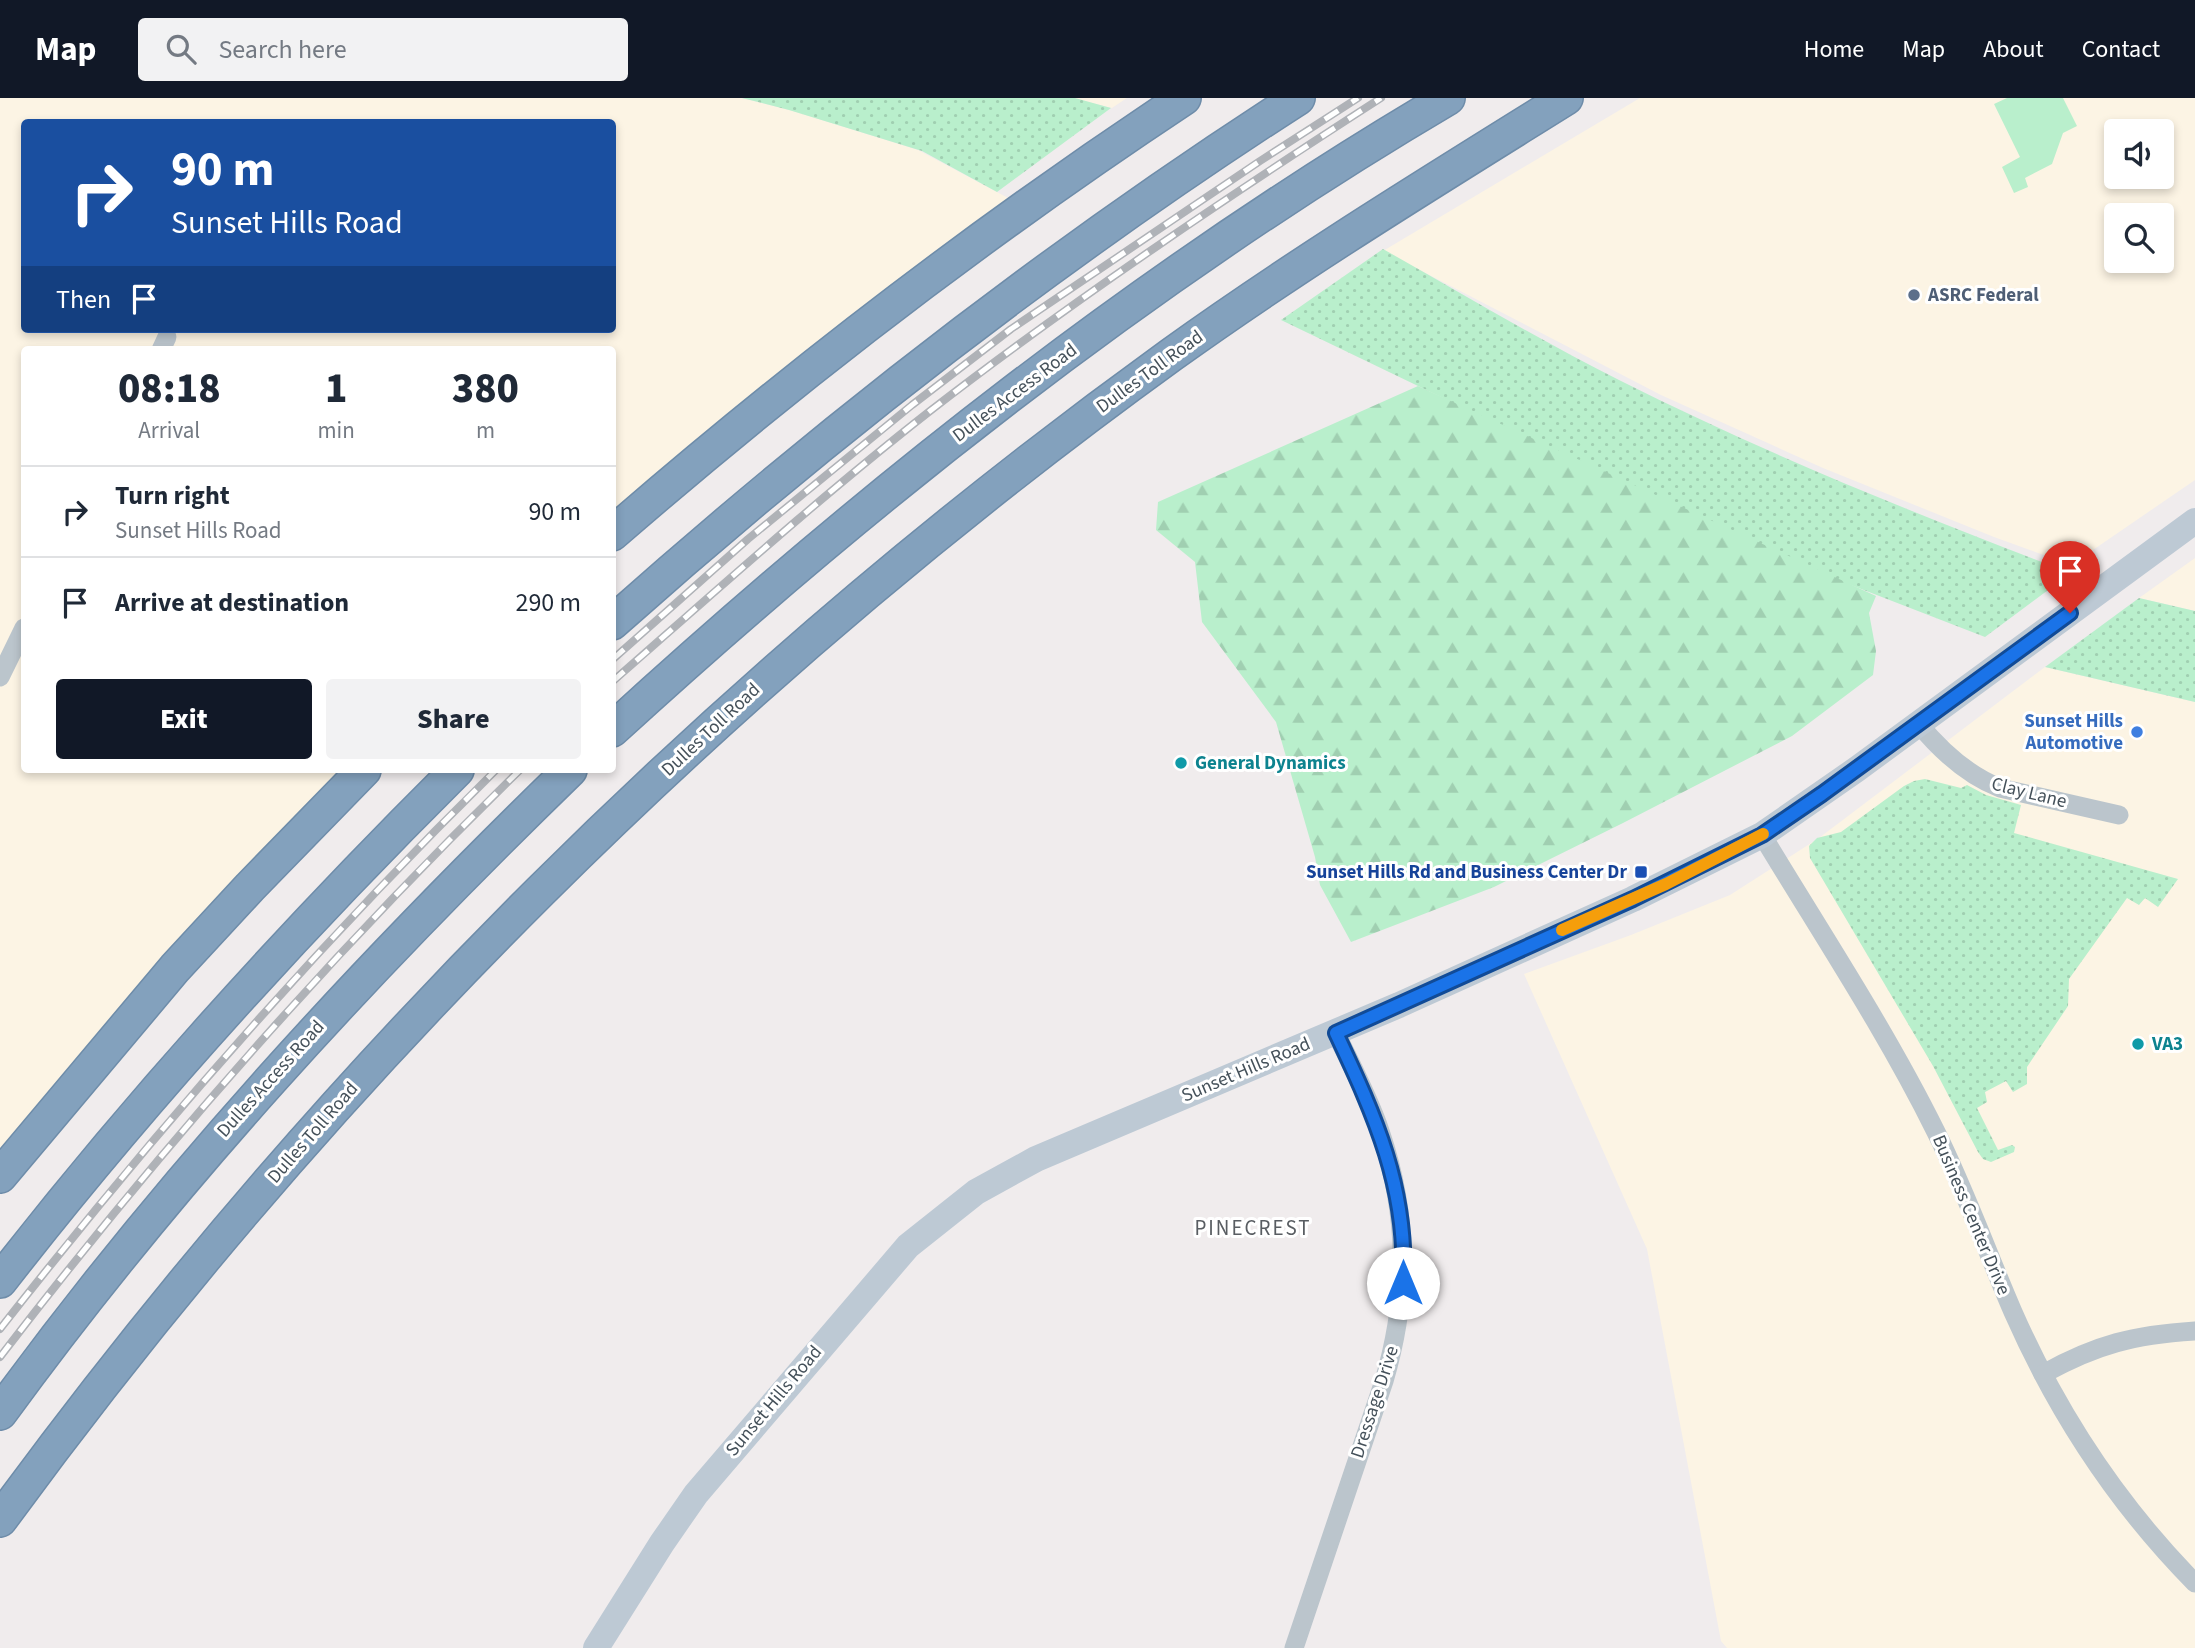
<!DOCTYPE html>
<html lang="en">
<head>
<meta charset="utf-8">
<style>
  body { margin:0; font-family:"Source Sans 3",sans-serif; background:#f2f2f3; color:#1f2937; height:100vh; display:flex; flex-direction:column; font-size:26px; white-space:nowrap }
  * { box-sizing:border-box; margin:0 }
  p { font-size:23px; color:#747a83 }
  .icon { flex:none; width:38px; height:38px; fill:none; stroke:currentColor; stroke-width:2; stroke-linecap:round; stroke-linejoin:round }
  .map { position:relative; flex:1; overflow:hidden }
  .details { position:absolute; left:21px; top:248px; width:595px; height:427px; display:flex; flex-direction:column; background:#fff; border-radius:7px; box-shadow:0 4px 10px #0003 }
  .details>* { flex:none }
  .guide { position:absolute; left:21px; top:21px; width:595px; height:214px; border-radius:7px; box-shadow:0 4px 10px #0003; background:#1a4fa0; color:#fff; overflow:hidden }
  .tools { position:absolute; left:2104px; top:21px; display:grid; gap:14px }
  .tools a { display:grid; place-items:center; width:70px; height:70px; border-radius:7px; background:#fff; box-shadow:0 4px 10px #0003; font-size:35px }
  .pin { position:absolute; display:grid; place-items:center; width:60px; height:60px; color:#fff; margin:-72px -30px; border-radius:50% 50% 50% 0; rotate:-45deg; box-shadow:0 0 7px #0007 }
  .pin .icon { rotate:45deg }
  .me { position:absolute; width:77px; margin:-38px; rotate:0deg; stroke-linejoin:round; filter:drop-shadow(0 0 5px #0008) }
  .turn { display:flex; align-items:center; gap:24px; height:147px; padding:0 35px; font-size:32px }
  .turn .icon { width:91px; height:91px; stroke-width:2.5 }
  .turn b { display:block; font-size:49px; line-height:60px }
  .then { display:flex; align-items:center; height:66px; padding:0 35px; background:#0003; gap:14px; font-size:26px }
  .eta { display:flex; justify-content:space-evenly; align-items:center; height:119px; text-align:center }
  .eta b { font-size:42px; font-weight:800; line-height:49px }
  .action { display:flex; gap:14px; margin-top:auto; padding:14px 35px }
  .action a { flex:1; height:80px; border-radius:7px; background:#111827; color:#fff; font-size:28px; font-weight:800; line-height:80px; text-align:center }
  .action a+a { background:#f2f2f3; color:#1f2937 }
  ul { padding:0; list-style:none }
  li { display:flex; align-items:center; gap:21px; height:91px; padding:0 35px; border-top:2px solid #e0e1e3 }
  li div { flex:1 }
  li b { display:block; font-size:26px }
  li em { font-style:normal }
  header { display:flex; align-items:center; gap:42px; box-sizing:border-box; height:98px; padding:0 35px; background:#111827; color:#fff }
  header strong { font-size:33px }
  nav { display:flex; gap:38px; margin-inline-start:auto; font-size:24px }
  .search { width:490px; height:63px; background:#f2f2f3; display:flex; align-items:center; gap:18px; box-sizing:border-box; padding:0 24px; border-radius:7px; color:#747a83; font-size:26px }
  .map>svg:first-child { display:block }
  .commercial { fill:#fcf4e4; fill-rule:evenodd }
  .grass { fill:url(#grass-dots) }
  .forest { fill:url(#forest-firs) }
  .park { fill:#b9efcc }
  .lines { fill:none; stroke-linecap:round; stroke-linejoin:round }
  .highway-casing { stroke:#6e8ca9; stroke-width:36 }
  .street { stroke:#bbc5cc; stroke-width:19 }
  .secondary { stroke:#bdc9d4; stroke-width:26 }
  .highway { stroke:#83a1bd; stroke-width:33 }
  .rail-casing { stroke:#afb2b7; stroke-width:8 }
  .rail { stroke:#fff; stroke-width:5; stroke-dasharray:16; stroke-linecap:butt }
  .route-casing { stroke:#114b97; stroke-width:18 }
  .route { stroke:#1a73e8; stroke-width:12 }
  .slow { stroke:#f59e0b; stroke-width:12 }
  .service-dot { fill:#5c6f8a; stroke:#fff; stroke-width:2.5 }
  .shop-dot { fill:#3f7fe0; stroke:#fff; stroke-width:2.5 }
  .culture-dot { fill:#0f9aa8; stroke:#fff; stroke-width:2.5 }
  .transit-dot { fill:#1a4fb4; stroke:#fff; stroke-width:2.5 }
  .labels { text-anchor:middle; dominant-baseline:central; stroke-width:6; stroke-linejoin:round; paint-order:stroke }
  .service-label { font-size:19px; font-weight:bold; fill:#4e5e75; stroke:#fff; text-anchor:start }
  .street-label { font-size:19px; fill:#45515a; stroke:#fff }
  .shop-label { font-size:19px; font-weight:bold; fill:#366cbe; stroke:#fff; text-anchor:end }
  .culture-label { font-size:19px; font-weight:bold; fill:#0d838f; stroke:#fff; text-anchor:start }
  .transit-label { font-size:19px; font-weight:bold; fill:#164399; stroke:#fff; text-anchor:end }
  .neighbourhood-label { font-size:21px; letter-spacing:2px; fill:#595d62; stroke:#fff }
</style>
</head>
<body>
<header>
<strong>Map</strong>
<div class="search"><svg class="icon" aria-label="search" viewBox="0 0 24 24"><circle cx="10" cy="10" r="6"/><path d="M15 15l6 6"/></svg>Search here</div>
<nav><a>Home</a><a>Map</a><a>About</a><a>Contact</a></nav>
</header>
<div class="map">
<svg width="2195" height="1550" viewBox="0 0 2195 1550">
  <defs>
    <pattern id="grass-dots" width="8" height="8" patternUnits="userSpaceOnUse" patternTransform="scale(1.75)"><rect width="8" height="8" fill="#b9efcc"/><path d="M2 2h.1M6 6h.1" fill="none" stroke="#a0cfb1" stroke-width="1.8" stroke-linecap="round"/></pattern>
    <pattern id="forest-firs" width="22" height="20" patternUnits="userSpaceOnUse" patternTransform="scale(1.75)"><rect width="22" height="20" fill="#b9efcc"/><path d="M5 1l3.5 6h-7zM16 11l3.5 6h-7z" fill="#a0cfb1"/></pattern>
  </defs>
  <rect width="100%" height="100%" fill="#f0eced"/>
  <g class="commercial">
    <path d="M0 0H742L793 13 918 52 1025 109 613 437 612 252H24V672H364L0 1077ZM24 24H612V231H24Z"/>
    <path d="M1072 0H1127L1112 10Z"/>
    <path d="M1640 0H2195V382L2071 467 1994 439 1823 370 1661 297 1383 153ZM2116 33H2161V79H2116ZM2116 117H2161V163H2116Z"/>
    <path d="M2195 460V513L2139 500Z"/>
    <path d="M2045 569 2195 604V1550H1727L1721 1543 1647 1151 1524 876 1631 837 1730 797 1819 740Z"/>
  </g>
  <g class="grass">
    <path d="M742 0H1075L1111 10 997 94 922 53 789 12Z"/>
    <path d="M1383 151C1461 195 1539 242 1619 282 1766 356 1918 417 2071 475L1985 539 1750 448 1281 222Z"/>
    <path d="M2139 500 2195 513V604L2045 569Z"/>
    <path d="M1925 681 1961 690 1967 687 1986 697 2021 707 2014 735 2178 781 2158 809 2145 800 2139 807 2127 800 2069 881 2068 908 2027 969V986L2013 994 2006 983 1985 994 1987 1004 1977 1010 1998 1052 2012 1047 2015 1049 2014 1054 1991 1064 1983 1061 1978 1054 1933 968 1810 760 1809 748 1817 740 1841 734 1904 688 1914 683Z"/>
  </g>
  <path class="forest" d="M1418 288 1876 498 1869 515 1876 553 1873 577 1792 638 1623 725 1494 789 1351 844 1320 787 1315 759 1276 624 1202 524 1195 464 1156 432 1158 404Z"/>
  <path class="park" d="M2007 0H2063L2077 28 2063 35 2052 66 2025 80 2028 89 2014 95 2002 69 2020 59 1994 6Z"/>
  <g class="lines">
    <g class="highway-casing">
      <g id="highway">
        <path d="M612 436C794 278 983 133 1184 0"/>
        <path d="M612 525C829 332 1054 157 1298 0"/>
        <path d="M612 632C870 396 1147 177 1448 0"/>
        <path d="M0 1078 175 870 250 789 364 672"/>
        <path d="M0 1183C140 1003 295 833 457 672"/>
        <path d="M0 1315C169 1083 364 872 570 672"/>
        <path d="M0 1422C326 976 723 581 1171 257 1299 165 1433 83 1566 0"/>
      </g>
    </g>
    <g class="street">
      <path d="M161 252 167 239"/>
      <path d="M0 579 24 530"/>
      <path d="M1918 625C1940 652 1967 677 2000 690L2119 717"/>
      <path d="M1762 737C1821 835 1885 931 1936 1034 1965 1092 1987 1154 2013 1214 2057 1314 2118 1407 2195 1485"/>
      <path d="M2043 1276C2097 1246 2134 1237 2195 1233"/>
      <path d="M1294 1550 1384 1283C1409 1198 1409 1118 1380 1033 1369 1000 1351 967 1336 935"/>
    </g>
    <path class="secondary" d="M596 1550 662 1445 696 1396 908 1148 976 1094 1036 1061 1399 907 1633 801 1762 737 1857 671 2195 423"/>
    <use href="#highway" class="highway"/>
    <g class="rail-casing">
      <g id="rail">
        <path d="M612 562 748 441 912 307 1011 231 1260 63 1358 0"/>
        <path d="M612 584C717 492 820 399 930 313 1075 201 1227 99 1381 0"/>
        <path d="M0 1231C154 1034 318 847 496 672"/>
        <path d="M0 1259C159 1052 332 855 520 672"/>
      </g>
    </g>
    <use href="#rail" class="rail"/>
  </g>
  <g class="lines">
    <g class="route-casing">
      <path id="route" d="M1403 1185C1408 1091 1375 1018 1336 935L1633 801 1762 737 1822 696 2070 515"/>
    </g>
    <use href="#route" class="route"/>
    <path class="slow" d="M1562 832 1666 786 1763 736"/>
  </g>
  <circle class="service-dot" cx="1914" cy="197" r="7"/>
  <circle class="shop-dot" cx="2137" cy="634" r="7"/>
  <g class="culture-dot">
    <circle cx="1181" cy="665" r="7"/>
    <circle cx="2138" cy="946" r="7"/>
  </g>
  <rect class="transit-dot" x="1634" y="767" width="14" height="14" rx="3.5"/>
  <g class="labels">
    <g class="service-label">
      <text x="1928" y="197">ASRC Federal</text>
    </g>
    <g class="street-label">
      <text transform="translate(1150 274) rotate(-36)">Dulles Toll Road</text>
      <text transform="translate(1015 295) rotate(-37)">Dulles Access Road</text>
      <text transform="translate(711 632) rotate(-43)">Dulles Toll Road</text>
      <text transform="translate(2029 695) rotate(14)">Clay Lane</text>
      <text transform="translate(1246 972) rotate(-23)">Sunset Hills Road</text>
      <text transform="translate(271 981) rotate(-48)">Dulles Access Road</text>
      <text transform="translate(313 1035) rotate(-49)">Dulles Toll Road</text>
      <text transform="translate(1971 1117) rotate(67)">Business Center Drive</text>
      <text transform="translate(774 1303) rotate(-50)">Sunset Hills Road</text>
      <text transform="translate(1375 1304) rotate(-72)">Dressage Drive</text>
    </g>
    <g class="shop-label">
      <text x="2123" y="623">Sunset Hills<tspan x="2123" dy="22">Automotive</tspan></text>
    </g>
    <g class="culture-label">
      <text x="1195" y="665">General Dynamics</text>
      <text x="2152" y="946">VA3</text>
    </g>
    <g class="transit-label">
      <text x="1627" y="774">Sunset Hills Rd and Business Center Dr</text>
    </g>
    <g class="neighbourhood-label">
      <text x="1253" y="1130">PINECREST</text>
    </g>
  </g>
</svg>
<div class="tools">
<a><svg class="icon" aria-label="sound" viewBox="0 0 24 24"><path d="M4 9h4l5-4v14l-5-4H4zM17 9q2 3 0 6"/></svg></a>
<a><svg class="icon" aria-label="search" viewBox="0 0 24 24"><circle cx="10" cy="10" r="6"/><path d="M15 15l6 6"/></svg></a>
</div>
<div class="pin" style="left:2070px;top:515px;background:#d93025"><svg class="icon" aria-label="arrive" viewBox="0 0 24 24"><path d="M6 21V4h12l-3 4 3 4H6"/></svg></div>
<svg class="me" style="left:1403px;top:1185px" viewBox="-20 -20 40 40"><circle r="19" fill="#fff"/><path d="M0-13L10 11 0 6-10 11z" fill="#1a73e8"/></svg>
<div class="guide">
<div class="turn"><svg class="icon" aria-label="right" viewBox="0 0 24 24"><path d="M7 20v-9h11M14 6l5 5-5 5"/></svg><div><b>90 m</b>Sunset Hills Road</div></div>
<div class="then">Then<svg class="icon" aria-label="arrive" viewBox="0 0 24 24"><path d="M6 21V4h12l-3 4 3 4H6"/></svg></div>
</div>
<section class="details">
<div class="eta">
<div><b>08:18</b><p>Arrival</p></div>
<div><b>1</b><p>min</p></div>
<div><b>380</b><p>m</p></div>
</div>
<ul>
<li><svg class="icon" aria-label="right" viewBox="0 0 24 24"><path d="M7 20v-9h11M14 6l5 5-5 5"/></svg><div><b>Turn right</b><p>Sunset Hills Road</p></div><em>90 m</em></li>
<li><svg class="icon" aria-label="arrive" viewBox="0 0 24 24"><path d="M6 21V4h12l-3 4 3 4H6"/></svg><div><b>Arrive at destination</b></div><em>290 m</em></li>
</ul>
<div class="action"><a>Exit</a><a>Share</a></div>
</section>
</div>
</body>
</html>
